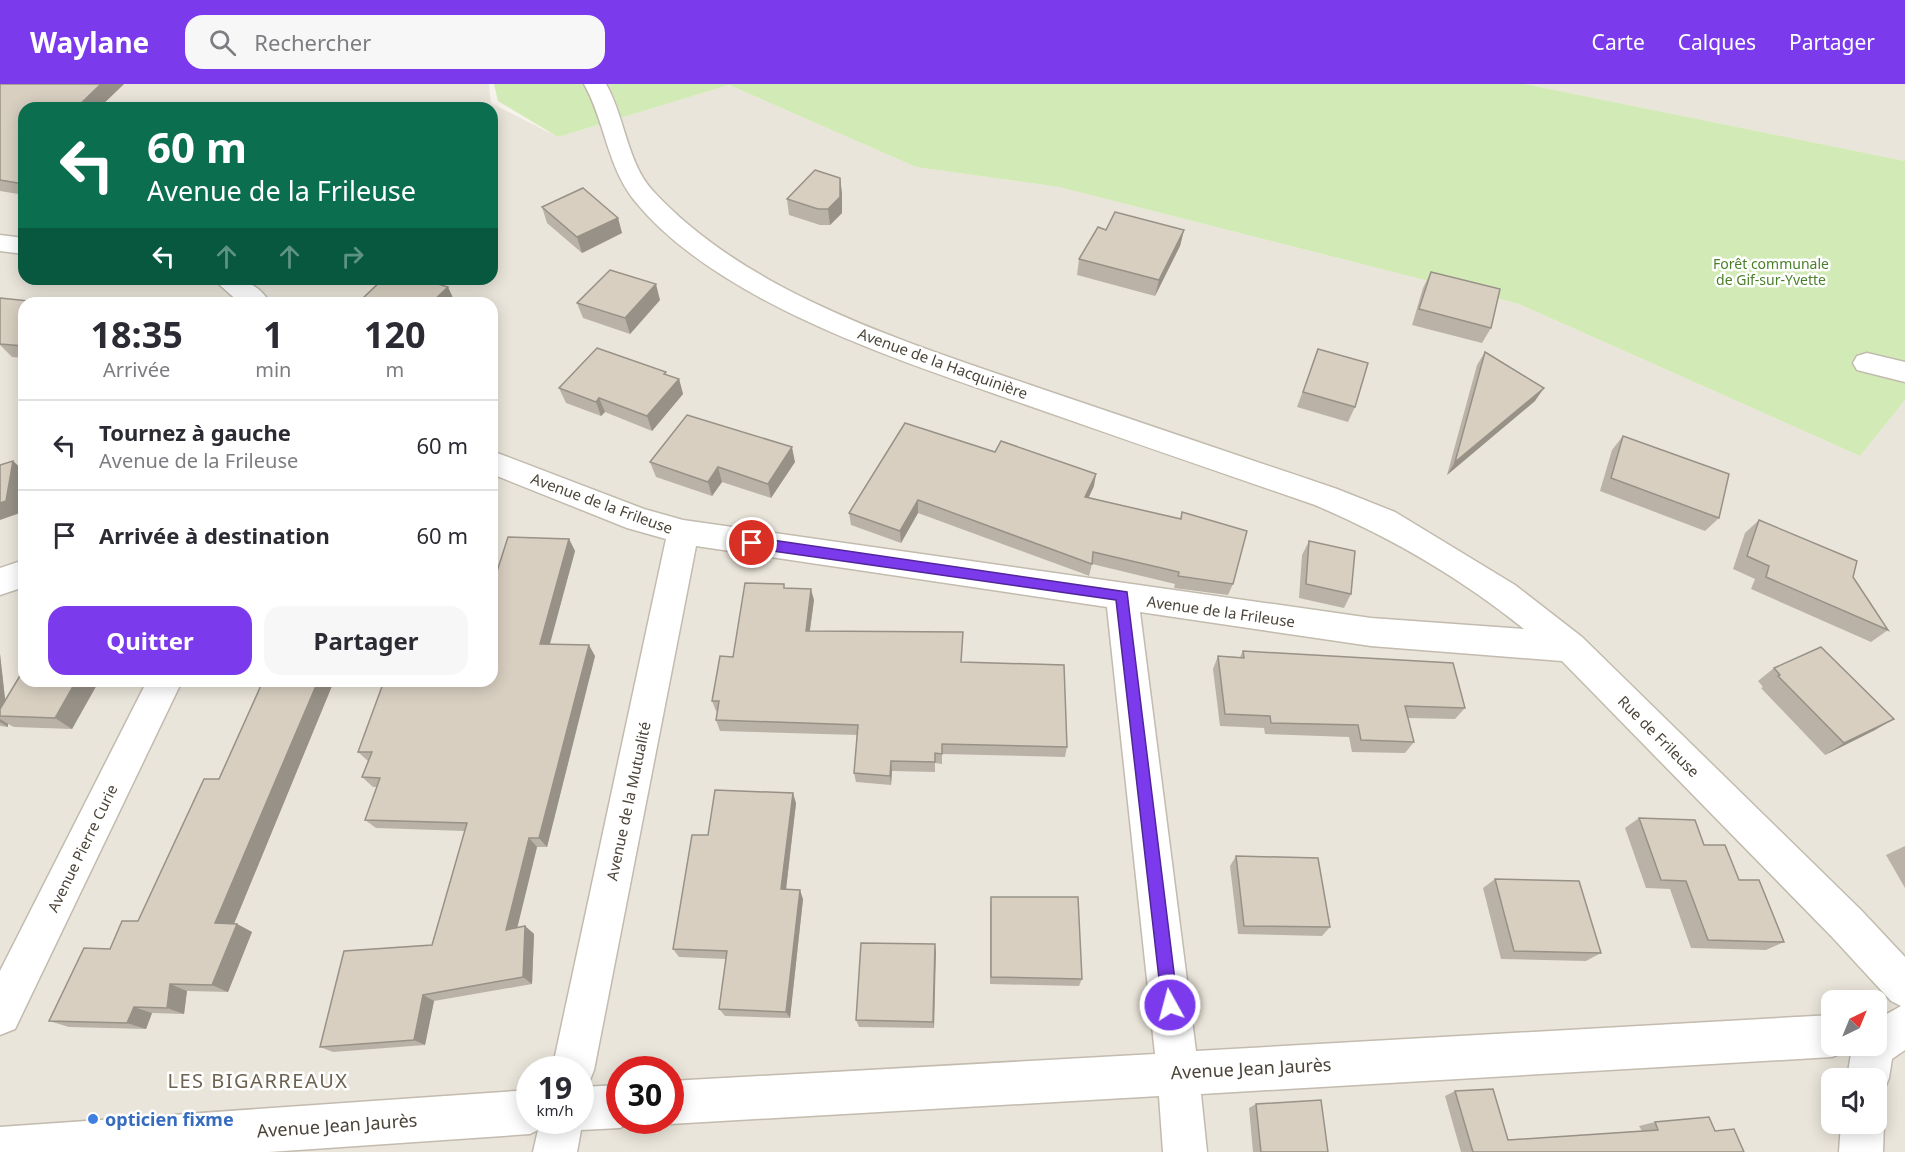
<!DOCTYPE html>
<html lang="fr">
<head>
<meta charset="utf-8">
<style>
  body { margin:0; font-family:"Noto Sans",sans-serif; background:#f7f7f7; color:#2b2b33; height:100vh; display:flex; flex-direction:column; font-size:22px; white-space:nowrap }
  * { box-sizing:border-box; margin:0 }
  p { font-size:20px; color:#7c7c81 }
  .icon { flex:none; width:33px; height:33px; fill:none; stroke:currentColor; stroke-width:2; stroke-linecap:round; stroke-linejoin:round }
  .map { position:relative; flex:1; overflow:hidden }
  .panel { position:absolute; left:18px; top:213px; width:480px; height:390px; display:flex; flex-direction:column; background:#fff; border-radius:18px; box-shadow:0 3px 15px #0003 }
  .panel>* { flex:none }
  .top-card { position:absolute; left:18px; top:18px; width:480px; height:183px; border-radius:18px; box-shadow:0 3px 15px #0003; background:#0b6e4f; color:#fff; overflow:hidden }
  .needle { width:39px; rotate:43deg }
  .controls { position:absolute; left:1821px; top:906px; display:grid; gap:12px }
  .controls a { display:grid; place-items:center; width:66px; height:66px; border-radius:12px; background:#fff; box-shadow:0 3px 15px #0003; font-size:30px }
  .speed { position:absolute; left:516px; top:972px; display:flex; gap:12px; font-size:30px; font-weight:700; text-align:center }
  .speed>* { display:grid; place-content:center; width:78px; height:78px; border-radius:50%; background:#fff; box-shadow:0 3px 15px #0003; line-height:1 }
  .speed small { font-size:15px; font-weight:400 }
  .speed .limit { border:9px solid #d22; background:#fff; color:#111 }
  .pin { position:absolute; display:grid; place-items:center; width:51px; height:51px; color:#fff; margin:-26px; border:3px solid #fff; border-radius:50%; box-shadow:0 2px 6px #0007 }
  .me { position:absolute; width:66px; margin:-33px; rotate:353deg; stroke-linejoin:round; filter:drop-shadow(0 0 4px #0008) }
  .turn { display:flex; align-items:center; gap:21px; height:126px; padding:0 30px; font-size:27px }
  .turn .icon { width:78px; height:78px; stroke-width:2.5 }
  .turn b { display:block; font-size:42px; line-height:51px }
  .lanes { display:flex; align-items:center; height:57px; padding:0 30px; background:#0003; justify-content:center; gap:30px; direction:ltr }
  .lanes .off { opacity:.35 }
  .eta { display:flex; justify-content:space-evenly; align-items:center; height:102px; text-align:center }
  .eta b { font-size:36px; font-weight:700; line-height:42px }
  .cta { display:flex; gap:12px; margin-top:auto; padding:12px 30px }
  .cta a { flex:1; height:69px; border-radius:18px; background:#7c3aed; color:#fff; font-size:24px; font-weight:700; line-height:69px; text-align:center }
  .cta a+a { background:#f7f7f7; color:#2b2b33 }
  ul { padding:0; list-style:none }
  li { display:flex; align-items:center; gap:18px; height:90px; padding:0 30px; border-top:2px solid #e1e1e2 }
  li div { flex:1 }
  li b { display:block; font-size:22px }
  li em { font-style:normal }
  header { display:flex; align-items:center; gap:36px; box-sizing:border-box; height:84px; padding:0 30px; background:#7c3aed; color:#fff }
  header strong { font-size:28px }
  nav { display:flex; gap:33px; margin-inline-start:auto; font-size:21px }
  .search { width:420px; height:54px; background:#f7f7f7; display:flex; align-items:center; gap:15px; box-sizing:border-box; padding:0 21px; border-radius:18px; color:#7c7c81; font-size:22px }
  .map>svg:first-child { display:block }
  .residential { fill:#eae5da; fill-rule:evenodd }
  .green { fill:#d2eab5 }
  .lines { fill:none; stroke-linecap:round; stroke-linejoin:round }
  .minor-casing { stroke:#c2bbae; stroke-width:3 }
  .minor { fill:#fff; fill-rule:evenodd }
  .wall { fill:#bab2a6 }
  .shaded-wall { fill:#979187 }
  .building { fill:#d8cfc1; stroke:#979187; stroke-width:1.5 }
  .route { fill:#7c3aed; stroke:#51269a; stroke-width:1.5 }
  .shop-dot { fill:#3f7fe0; stroke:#fff; stroke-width:2 }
  .labels { text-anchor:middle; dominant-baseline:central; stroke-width:5; stroke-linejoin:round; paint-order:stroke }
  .far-park-label { font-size:14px; fill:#4a7f2a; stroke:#fff }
  .street-label { font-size:15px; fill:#4b4439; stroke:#fff }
  .near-street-label { font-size:18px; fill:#4b4439; stroke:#fff }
  .near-shop-label { font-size:18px; font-weight:bold; fill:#366cbe; stroke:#fff; text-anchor:start }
  .near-neighbourhood-label { font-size:20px; letter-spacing:1.5px; fill:#6e6250; stroke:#fff }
</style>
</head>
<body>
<header>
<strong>Waylane</strong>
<div class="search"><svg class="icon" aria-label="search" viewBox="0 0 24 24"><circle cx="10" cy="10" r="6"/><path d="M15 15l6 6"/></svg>Rechercher</div>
<nav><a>Carte</a><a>Calques</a><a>Partager</a></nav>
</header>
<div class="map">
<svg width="1905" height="1068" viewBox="0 0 1905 1068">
  <rect width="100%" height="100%" fill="#f6f3ec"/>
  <g class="residential">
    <path d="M0 0H489L491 19 558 53 729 1 916 83 1059 103 1519 220 1860 372 1905 316V1068H0ZM24 24H492V195H24ZM24 219H492V597H24ZM1832 916H1876V962H1832ZM530 986H580V1036H530ZM620 986H670V1036H620ZM1832 994H1876V1040H1832Z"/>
    <path d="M1525 0H1905V77Z"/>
  </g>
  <path class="green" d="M494 0H1525L1905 77V316L1860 372 1519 220 1059 103 916 83 729 1 558 53 498 17Z"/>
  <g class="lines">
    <g class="minor-casing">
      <g id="minor">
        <path d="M584 0H606C625 33 627 79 653 107 749 211 906 258 1036 303 1136 337 1237 371 1337 405L1395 428 1515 501 1582 553 1861 826 1905 873V966L1892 975 1889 994 1883 1009 1876 1012V994H1847L1852 964 1853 962H1876V936L1901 922 1891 917 1833 854 1562 577 1371 562 1140 528 1196 967 1832 931V962H1849L1847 967 1832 973 1201 1010 1207 1068H1163L1159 1012 670 1040 660 1036H670V997L1155 970 1107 523 696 462 594 986 588 1001 582 1003 620 1001V1036L635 1037 620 1044 581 1046 577 1068H533L538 1046 530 1050 269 1068H0V1043L530 1006V1036H580V986H552L666 455 627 444 492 390V367L644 425 683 436 1371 534 1524 545C1461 494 1390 453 1315 421 1218 388 1121 354 1024 320 902 277 717 219 634 116 607 82 605 37 584 0Z"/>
        <path d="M0 151 24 154V170L0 167Z"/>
        <path d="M213 195C238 195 255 195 270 219H240Z"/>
        <path d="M1867 269 1905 278V298L1857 286 1853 279 1857 272Z"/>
        <path d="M24 476V503L0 511V484Z"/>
        <path d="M147 597H182L15 945 0 951V887Z"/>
        <path d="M1876 1024 1884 1040 1883 1068H1839L1841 1040H1876Z"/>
      </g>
    </g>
    <use href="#minor" class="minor"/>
  </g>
  <g class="wall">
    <path d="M0 0H124L99 24H24V111L0 107Z"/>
    <path d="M840 94 842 110V129L830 141H820L789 131 787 115Z"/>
    <path d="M542 123 618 134 622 149 582 169 547 139Z"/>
    <path d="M1106 146H1184L1180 162 1155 212 1077 191 1079 175Z"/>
    <path d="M1431 188 1491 244 1482 259 1412 241 1423 204Z"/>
    <path d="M0 214 24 219V274L12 273 0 261Z"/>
    <path d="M660 216 630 250 583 234 577 219Z"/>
    <path d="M1318 265 1355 323 1348 338 1297 323Z"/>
    <path d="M1485 268 1535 317 1447 391 1477 281Z"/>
    <path d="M667 291 679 295 683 310 652 347 605 328 601 332 566 319 559 304Z"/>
    <path d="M905 339 1094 402 1089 413 1180 435 1182 428 1233 500 1228 511 1174 504 1175 500 1092 480 1089 492 1087 491 918 429 901 459 851 441 849 429Z"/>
    <path d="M1623 352 1719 434 1705 447 1600 407 1612 366Z"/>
    <path d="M650 378H795L771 414 722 398 712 412 656 393Z"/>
    <path d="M1759 436 1888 546 1871 558 1751 505 1755 495 1733 485 1745 449Z"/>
    <path d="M569 455 575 467 549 561 595 572 547 763H537L517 844 525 842 534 850 532 900 434 917 425 961 333 968 320 963 432 861 465 747 376 744 365 736 377 703H373L362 693 368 677 358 668 492 597Z"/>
    <path d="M1309 457 1351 510 1344 524 1299 514 1302 471Z"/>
    <path d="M785 504 814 516 810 547 962 578 1067 663 1065 673 942 670V680L935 679V688L892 687 891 701 856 698 854 689 857 651 720 647 716 636 718 627H716L712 617 733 573Z"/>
    <path d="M1243 567 1465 624 1455 635 1408 634 1414 658 1405 669 1352 668 1349 653 1265 650 1264 644 1220 642 1213 585 1218 572 1240 573Z"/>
    <path d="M0 570 5 616 24 597H99L72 645 14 643 8 640V643L0 642Z"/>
    <path d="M1774 584 1875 646 1825 671 1761 604 1763 603 1758 597Z"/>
    <path d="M263 597H334L234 840H237L252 848 228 908 187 907 184 930 152 929 146 945 69 943 49 937 110 865 138 837 219 695Z"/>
    <path d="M796 719 786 805 803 815 790 934 725 932 719 925 726 875 679 873 673 865 708 751Z"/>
    <path d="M1639 734 1739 796 1784 858 1766 866 1691 864 1670 805 1646 804 1625 744Z"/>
    <path d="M1905 762V804L1886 771Z"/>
    <path d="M1236 772 1330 843 1322 852 1238 850 1230 782Z"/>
    <path d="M1495 795 1601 869 1586 877 1501 875 1483 804Z"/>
    <path d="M991 813 1082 895 1079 902 990 900V821Z"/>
    <path d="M935 860 934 944 859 943 856 936Z"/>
    <path d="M1455 1007 1508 1056 1642 1047 1639 1042 1655 1038 1715 1047 1744 1068H1461L1445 1012Z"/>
    <path d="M1256 1020 1328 1068H1253L1249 1024Z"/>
  </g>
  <g class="shaded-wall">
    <path d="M101 0H124L99 24H76Z"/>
    <path d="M840 94 842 110V129L830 141 828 125Z"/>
    <path d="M618 134 622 149 582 169 577 153Z"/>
    <path d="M1184 146 1180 162 1155 212 1159 196Z"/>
    <path d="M656 200 660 216 630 250 625 234Z"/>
    <path d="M448 203 454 216 451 219H431Z"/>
    <path d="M679 295 683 310 652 347 647 332Z"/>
    <path d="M1544 304 1535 317 1447 391 1455 378Z"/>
    <path d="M599 314 605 328 601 332 596 318Z"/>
    <path d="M792 363 795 378 771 414 768 400Z"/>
    <path d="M13 377 24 387V403L20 429 0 436V419Z"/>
    <path d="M718 383 722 398 712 412 708 398Z"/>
    <path d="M1096 390 1094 402 1083 425 1085 413Z"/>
    <path d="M918 416V429L901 459 900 447Z"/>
    <path d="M569 455 575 467 547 571 540 560Z"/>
    <path d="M811 505 814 516 808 558 806 547Z"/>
    <path d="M589 561 595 572 547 763 539 754Z"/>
    <path d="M0 570 7 632H0Z"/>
    <path d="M76 597H99L72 645 55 634Z"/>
    <path d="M318 597H334L231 847 215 839Z"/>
    <path d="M0 635 8 640V643L0 638Z"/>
    <path d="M1894 635 1875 646 1825 671 1844 659Z"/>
    <path d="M891 677 892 687 891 701 890 692Z"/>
    <path d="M793 709 796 719 785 814 781 805Z"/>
    <path d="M529 754 537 763 515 853 506 846Z"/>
    <path d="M800 806 803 815 790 934 786 928Z"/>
    <path d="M237 840 252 848 228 908 212 901Z"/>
    <path d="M525 842 534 850 532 900 523 893Z"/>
    <path d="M935 860 936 868 934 944 933 938Z"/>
    <path d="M170 900 187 907 184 930 167 924Z"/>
    <path d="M423 911 434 917 425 961 414 956Z"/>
    <path d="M134 923 152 929 146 945 127 939Z"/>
  </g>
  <g class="building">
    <path d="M0 0H101L76 24H24V100L0 96Z"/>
    <path d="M815 86 840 94V113L828 125H818L787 115Z"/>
    <path d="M583 104 618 134 577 153 542 123Z"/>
    <path d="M1115 128 1184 146 1159 196 1079 175 1098 143 1106 146Z"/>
    <path d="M610 186 656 200 625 234 577 219Z"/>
    <path d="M1431 188 1500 205 1491 244 1419 225Z"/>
    <path d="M383 195H421L448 203 431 219H371L361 216Z"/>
    <path d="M0 214 48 219H24V262L0 260Z"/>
    <path d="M597 264 666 288 664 290 679 295 647 332 599 314 596 318 559 304Z"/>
    <path d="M1318 265 1368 279 1355 323 1303 308Z"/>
    <path d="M1485 268 1544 304 1455 378Z"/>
    <path d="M687 331 792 363 768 400 718 383 708 398 650 378Z"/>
    <path d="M905 339 995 368 1001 357 1096 390 1085 413 1181 435 1182 428 1247 447 1233 500 1178 492 1179 488 1093 468 1092 480 1089 479 918 416 900 447 849 429Z"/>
    <path d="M1623 352 1729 390 1719 434 1611 394Z"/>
    <path d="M13 377 6 417 0 419V381Z"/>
    <path d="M1759 436 1857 477 1853 493 1888 546 1766 493 1769 482 1747 472Z"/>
    <path d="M508 453 569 455 540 560 589 561 539 754H529L506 846 525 842 523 893 423 911 414 956 320 963 344 867 432 861 467 739 365 736 380 694 362 693 372 668H358L384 597H492V503Z"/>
    <path d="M1309 457 1355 467 1351 510 1306 500Z"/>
    <path d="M745 499 784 500V504L811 505 806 547 963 548 961 578 1064 581 1067 663 942 660V670L935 669V678L891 677 890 692 854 689 858 641 716 636 719 617H712L720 572 733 573Z"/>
    <path d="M1821 563 1894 635 1844 659 1778 592 1780 591 1774 584Z"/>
    <path d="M1243 567 1453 579 1465 624 1405 622 1414 658 1361 656 1358 641 1271 639 1270 632 1225 630 1218 572 1244 574Z"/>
    <path d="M24 585V597H76L55 634 0 632V625Z"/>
    <path d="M263 597H318L215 839 237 840 212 901 170 900 167 924 134 923 127 939 49 937 84 864 110 865 122 837H138L204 695H219Z"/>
    <path d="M715 706 793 709 781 805 800 806 786 928 719 925 727 867 673 865 692 751H708Z"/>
    <path d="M1639 734 1695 736 1704 761H1725L1739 796H1759L1784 858 1708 856 1686 797 1661 796Z"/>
    <path d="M1236 772 1318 774 1330 843 1244 842Z"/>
    <path d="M1495 795 1579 797 1601 869 1514 867Z"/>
    <path d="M991 813H1078L1082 895 991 893Z"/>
    <path d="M861 859 935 860 933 938 856 936Z"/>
    <path d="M1493 1005 1508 1056 1658 1046 1655 1038 1709 1033 1715 1047 1734 1045 1744 1068H1473L1455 1007Z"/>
    <path d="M1321 1016 1328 1068H1261L1256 1020Z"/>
  </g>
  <path class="route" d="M752 453 1127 508 1178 921 1176 927 1170 929 1164 927 1162 921 1116 516 752 464 746 459Z"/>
  <circle class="shop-dot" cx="93" cy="1035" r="6"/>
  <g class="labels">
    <g class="far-park-label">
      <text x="1771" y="179">Forêt communale<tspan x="1771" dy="16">de Gif-sur-Yvette</tspan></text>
    </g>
    <g class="street-label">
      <text transform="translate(943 279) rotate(20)">Avenue de la Hacquinière</text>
      <text transform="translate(602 419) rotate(20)">Avenue de la Frileuse</text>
      <text transform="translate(1221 527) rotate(8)">Avenue de la Frileuse</text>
      <text transform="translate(1659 652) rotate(45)">Rue de Frileuse</text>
      <text transform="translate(628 717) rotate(-78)">Avenue de la Mutualité</text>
      <text transform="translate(82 764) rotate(-64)">Avenue Pierre Curie</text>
    </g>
    <g class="near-street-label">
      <text transform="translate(1251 984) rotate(-3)">Avenue Jean Jaurès</text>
      <text transform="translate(337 1041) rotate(-4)">Avenue Jean Jaurès</text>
    </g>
    <g class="near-shop-label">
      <text x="105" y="1035">opticien fixme</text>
    </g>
    <g class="near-neighbourhood-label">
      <text x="258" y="996">LES BIGARREAUX</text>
    </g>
  </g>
</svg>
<div class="controls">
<a><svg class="needle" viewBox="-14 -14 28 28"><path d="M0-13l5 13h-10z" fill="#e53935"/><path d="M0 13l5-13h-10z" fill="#7c7c81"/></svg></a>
<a><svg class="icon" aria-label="sound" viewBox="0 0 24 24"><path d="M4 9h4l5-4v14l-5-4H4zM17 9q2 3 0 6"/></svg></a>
</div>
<div class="speed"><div>19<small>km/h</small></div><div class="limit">30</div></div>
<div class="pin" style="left:752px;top:459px;background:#d93025"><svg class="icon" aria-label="arrive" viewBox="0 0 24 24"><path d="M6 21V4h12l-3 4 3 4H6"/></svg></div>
<svg class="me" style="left:1170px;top:921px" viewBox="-20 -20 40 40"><circle r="17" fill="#7c3aed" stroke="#fff" stroke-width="3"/><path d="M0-11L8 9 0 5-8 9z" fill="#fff"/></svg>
<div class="top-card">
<div class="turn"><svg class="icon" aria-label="left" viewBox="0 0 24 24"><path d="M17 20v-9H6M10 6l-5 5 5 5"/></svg><div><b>60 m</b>Avenue de la Frileuse</div></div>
<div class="lanes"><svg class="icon" aria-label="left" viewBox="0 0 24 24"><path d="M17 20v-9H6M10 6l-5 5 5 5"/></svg><svg class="icon off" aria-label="ahead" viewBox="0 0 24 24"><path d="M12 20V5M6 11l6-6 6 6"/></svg><svg class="icon off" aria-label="ahead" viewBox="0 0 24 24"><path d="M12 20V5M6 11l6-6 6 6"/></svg><svg class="icon off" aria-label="right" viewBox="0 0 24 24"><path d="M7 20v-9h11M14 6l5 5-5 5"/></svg></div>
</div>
<section class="panel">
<div class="eta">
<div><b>18:35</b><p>Arrivée</p></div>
<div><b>1</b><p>min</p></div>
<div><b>120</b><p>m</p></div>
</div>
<ul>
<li><svg class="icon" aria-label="left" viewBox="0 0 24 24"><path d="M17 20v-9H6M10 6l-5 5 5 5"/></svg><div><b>Tournez à gauche</b><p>Avenue de la Frileuse</p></div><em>60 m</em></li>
<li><svg class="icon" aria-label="arrive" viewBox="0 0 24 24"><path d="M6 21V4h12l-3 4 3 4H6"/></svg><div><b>Arrivée à destination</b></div><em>60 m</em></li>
</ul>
<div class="cta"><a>Quitter</a><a>Partager</a></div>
</section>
</div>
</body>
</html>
